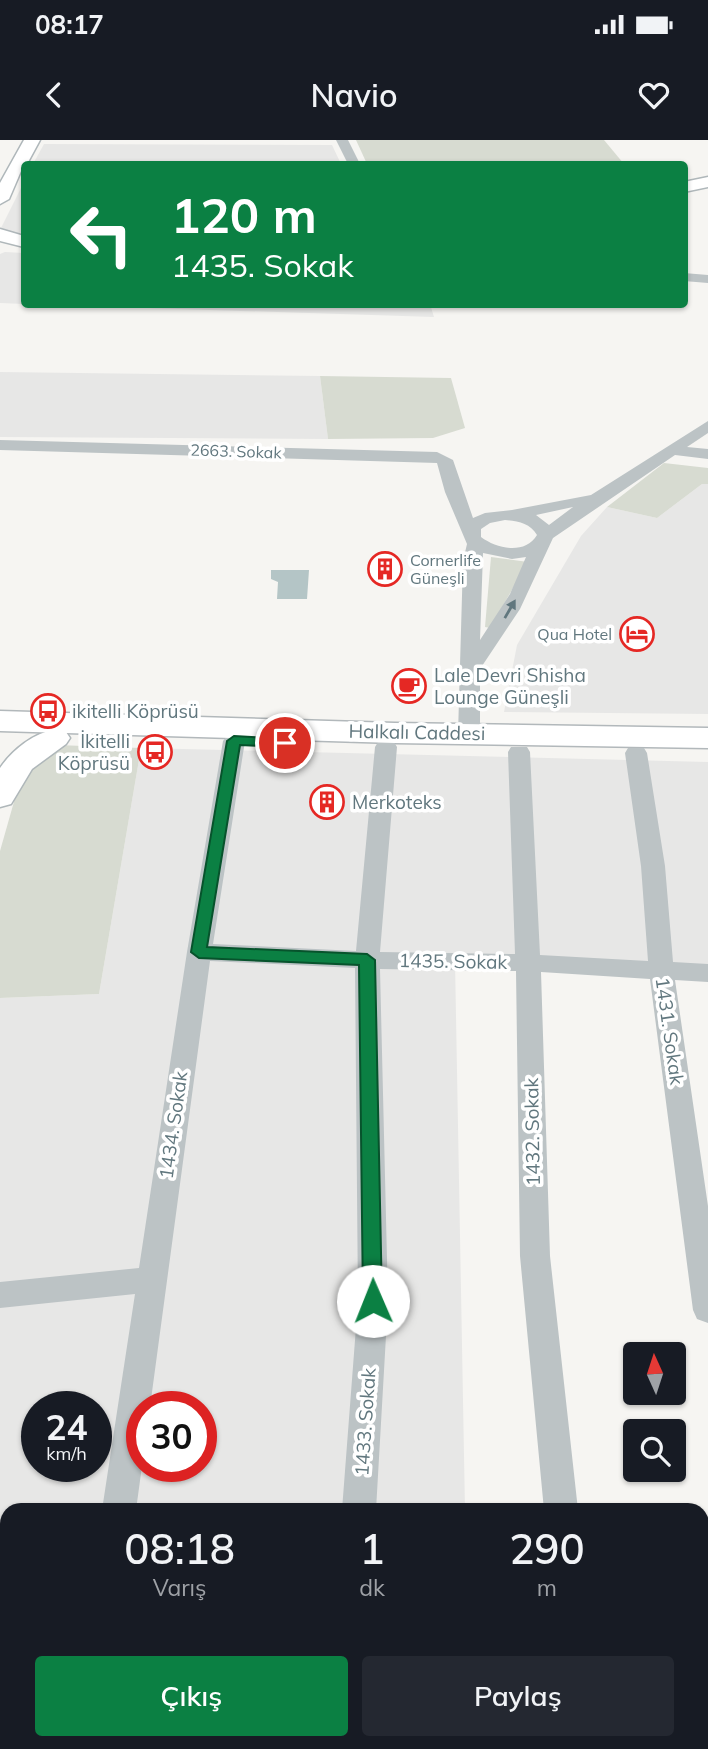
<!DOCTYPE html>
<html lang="tr">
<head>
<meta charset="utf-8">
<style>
  body { margin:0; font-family:Mulish,sans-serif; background:#242831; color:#f1f3f6; height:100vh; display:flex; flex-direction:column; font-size:26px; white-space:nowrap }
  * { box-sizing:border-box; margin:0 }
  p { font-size:23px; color:#9ea1a6 }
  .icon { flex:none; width:38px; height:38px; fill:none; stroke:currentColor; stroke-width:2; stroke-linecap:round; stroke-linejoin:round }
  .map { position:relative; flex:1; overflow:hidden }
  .details { position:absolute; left:0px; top:1363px; width:709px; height:247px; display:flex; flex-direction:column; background:#171b24; border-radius:21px 21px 0 0; box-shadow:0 2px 5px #0004 }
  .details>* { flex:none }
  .top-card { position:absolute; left:21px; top:21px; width:667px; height:147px; border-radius:7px; box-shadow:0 2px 5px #0004; background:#0b8043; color:#fff; overflow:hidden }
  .needle { width:46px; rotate:357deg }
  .tools { position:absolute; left:623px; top:1202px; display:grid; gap:14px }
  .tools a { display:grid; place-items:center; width:63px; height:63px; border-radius:7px; background:#171b24; box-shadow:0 2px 5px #0004; font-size:35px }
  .speed { position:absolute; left:21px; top:1251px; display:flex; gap:14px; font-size:35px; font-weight:700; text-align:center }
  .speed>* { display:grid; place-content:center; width:91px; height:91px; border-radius:50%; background:#171b24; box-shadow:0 2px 5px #0004; line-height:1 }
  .speed small { font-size:18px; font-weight:400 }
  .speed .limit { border:10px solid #d22; background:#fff; color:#111 }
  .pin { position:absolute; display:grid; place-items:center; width:60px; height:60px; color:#fff; margin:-30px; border:4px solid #fff; border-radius:50%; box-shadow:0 2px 7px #0007 }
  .me { position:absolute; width:77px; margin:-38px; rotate:359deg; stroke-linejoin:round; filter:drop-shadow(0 0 5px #0008) }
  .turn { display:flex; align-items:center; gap:24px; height:147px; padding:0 35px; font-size:32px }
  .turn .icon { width:91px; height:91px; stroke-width:2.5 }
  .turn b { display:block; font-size:49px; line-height:60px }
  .eta { display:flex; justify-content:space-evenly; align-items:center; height:119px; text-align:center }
  .eta b { font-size:42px; font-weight:600; line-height:49px }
  .action { display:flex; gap:14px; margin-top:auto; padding:14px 35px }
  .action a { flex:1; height:80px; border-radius:7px; background:#0b8043; color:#fff; font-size:28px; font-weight:600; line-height:80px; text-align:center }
  .action a+a { background:#242831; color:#f1f3f6 }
  .status { display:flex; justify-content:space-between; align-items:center; height:49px; padding:0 35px; background:#171b24; direction:ltr }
  .status svg { height:19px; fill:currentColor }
  header { display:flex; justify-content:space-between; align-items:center; height:91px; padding:0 35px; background:#171b24; font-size:32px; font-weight:600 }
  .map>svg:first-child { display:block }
  .built { fill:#e7e7e6; fill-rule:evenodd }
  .green { fill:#d7dbd1 }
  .water { fill:#b4c5c6 }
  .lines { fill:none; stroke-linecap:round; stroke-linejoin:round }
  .secondary-casing { stroke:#afb7ba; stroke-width:3 }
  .primary-casing { stroke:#b2b8bb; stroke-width:3 }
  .street { fill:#bcc3c5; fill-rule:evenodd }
  .secondary { fill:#fff; fill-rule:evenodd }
  .primary { fill:#fff; fill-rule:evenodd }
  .oneway { fill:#61777e }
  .route { fill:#0b8043; stroke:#07532c; stroke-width:2 }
  .labels { text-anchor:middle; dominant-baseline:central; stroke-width:7; stroke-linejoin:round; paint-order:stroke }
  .far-street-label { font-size:16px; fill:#61777e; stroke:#fff }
  .far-poi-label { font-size:16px; fill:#61777e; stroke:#fff; text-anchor:start }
  .poi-label { font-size:19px; fill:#61777e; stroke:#fff; text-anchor:start }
  .street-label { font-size:19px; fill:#61777e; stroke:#fff }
</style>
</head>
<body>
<div class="status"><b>08:17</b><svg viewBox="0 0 49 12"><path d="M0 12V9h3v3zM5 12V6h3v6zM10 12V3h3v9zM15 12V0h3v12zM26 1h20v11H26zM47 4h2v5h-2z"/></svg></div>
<header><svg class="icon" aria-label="back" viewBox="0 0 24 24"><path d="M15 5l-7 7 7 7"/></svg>Navio<svg class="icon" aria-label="heart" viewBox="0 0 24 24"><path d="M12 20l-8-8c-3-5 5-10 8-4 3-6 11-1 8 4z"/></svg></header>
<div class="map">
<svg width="708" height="1609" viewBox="0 0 708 1609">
  <rect width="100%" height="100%" fill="#f6f5f2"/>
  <g class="built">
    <path d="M44 4 332 5 341 24H33Z"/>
    <path d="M24 42V98H23L1 88Z"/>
    <path d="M5 112 24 113V164L0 163V114Z"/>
    <path d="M430 164 434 177 54 165V164Z"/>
    <path d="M0 232 320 236 328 299 0 297Z"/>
    <path d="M702 344H708V574L504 572 517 505 581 396 607 367 657 378Z"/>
    <path d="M141 608 708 622V829L455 821 465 1370H7V1603H469V1609H0V858L99 854ZM37 1267H96V1326H37ZM142 1267H201V1326H142Z"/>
  </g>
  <g class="green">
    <path d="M356 0H604L624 24H367Z"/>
    <path d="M320 236 451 238 465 288 433 298 328 299Z"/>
    <path d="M664 323 708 328V344H702L657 378 607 367Z"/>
    <path d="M491 417 528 422 490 488 485 487Z"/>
    <path d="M56 605 141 608 99 854 0 858V711L23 630Z"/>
  </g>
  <path class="water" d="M271 430H309L307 459H277L278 442 271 439Z"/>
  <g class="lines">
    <g class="secondary-casing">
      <g id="secondary">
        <path d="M24 0H40L27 24H24L9 59 0 64V43Z"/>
        <path d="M708 37V47L684 52V42Z"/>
        <path d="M0 89 24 96V107L0 101Z"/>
        <path d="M55 589 66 592 70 598 66 604 32 629 11 664 0 667V628C13 609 33 594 55 589Z"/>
      </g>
    </g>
    <g class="primary-casing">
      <path id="primary" d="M0 571 395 583 708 588V608L395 603 0 591Z"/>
    </g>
    <g class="street">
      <path d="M336 0H348L360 24H348Z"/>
      <path d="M684 133 708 135V143L684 141Z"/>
      <path d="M708 281V293L687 307 708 309V319L675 315 553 398 520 469 480 529V594L476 598H462L458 594 463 421 467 404 445 352 437 323 0 310V300L437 312 453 320 473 378 485 373 512 370 591 355ZM573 367 549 385 536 375ZM505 380C518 381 530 383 537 395 525 415 497 409 481 397V389L490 383ZM483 413 512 419 526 417 510 454 480 500Z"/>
      <path d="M234 595 241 596 245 601 213 804 356 811 375 607 378 602H394L397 607 380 812 515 814 508 612 511 607H527L530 612 540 815 648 821 641 726 625 613 628 608H644L647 613 665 726 673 822 708 824V842L675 840 708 1066V1183L697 1179 693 1170 650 839 541 832 550 1116 578 1370H544L520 1116 516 831 380 829 388 1161 376 1370H342L358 1161 355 828 210 821 150 1267H142V1326L136 1370H102L135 1154 0 1168V1142L139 1128 187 812 223 601 227 596Z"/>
      <path d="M69 1603H107L106 1609H68Z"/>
      <path d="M325 1603H363L362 1609H324Z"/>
      <rect x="566" y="1603" width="38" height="6"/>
    </g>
    <use href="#secondary" class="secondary"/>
    <use href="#primary" class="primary"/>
  </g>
  <defs><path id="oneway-solid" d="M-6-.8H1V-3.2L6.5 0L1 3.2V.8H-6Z" transform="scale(1.75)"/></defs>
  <use class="oneway" href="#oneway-solid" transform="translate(510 469) rotate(-60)"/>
  <path class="route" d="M234 596 285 599 292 603 285 607 240 605 207 807 367 814 375 820 382 1161 380 1167 373 1170 366 1167 363 1161 359 825 199 818 191 812 227 601Z"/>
  <defs>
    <g id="building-ring" transform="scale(1.75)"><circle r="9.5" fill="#fff" stroke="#e52824" stroke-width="1.5"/><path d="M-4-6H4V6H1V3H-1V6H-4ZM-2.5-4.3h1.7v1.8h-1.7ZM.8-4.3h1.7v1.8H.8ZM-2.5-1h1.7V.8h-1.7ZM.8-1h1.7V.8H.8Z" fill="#e52824"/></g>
    <g id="hotel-ring" transform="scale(1.75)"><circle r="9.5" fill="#fff" stroke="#e52824" stroke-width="1.5"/><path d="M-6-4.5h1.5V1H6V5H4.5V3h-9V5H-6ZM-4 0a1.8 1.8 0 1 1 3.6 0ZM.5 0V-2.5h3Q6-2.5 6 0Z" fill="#e52824"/></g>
    <g id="cafe-ring" transform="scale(1.75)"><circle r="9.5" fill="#fff" stroke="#e52824" stroke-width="1.5"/><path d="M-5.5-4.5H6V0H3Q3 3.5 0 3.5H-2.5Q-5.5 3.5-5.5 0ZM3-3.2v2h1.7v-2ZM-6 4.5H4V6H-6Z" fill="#e52824"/></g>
    <g id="bus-ring" transform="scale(1.75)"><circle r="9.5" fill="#fff" stroke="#e52824" stroke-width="1.5"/><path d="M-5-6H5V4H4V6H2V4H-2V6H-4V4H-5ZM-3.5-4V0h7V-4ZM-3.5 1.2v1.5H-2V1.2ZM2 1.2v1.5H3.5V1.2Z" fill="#e52824"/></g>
  </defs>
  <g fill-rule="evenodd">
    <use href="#building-ring" x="385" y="429"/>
    <use href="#hotel-ring" x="637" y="494"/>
    <use href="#cafe-ring" x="409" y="546"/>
    <use href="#bus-ring" x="48" y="571"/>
    <use href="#bus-ring" x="155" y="612"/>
    <use href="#building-ring" x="327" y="662"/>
  </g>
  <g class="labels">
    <g class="far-street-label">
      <text transform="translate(236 311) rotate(2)">2663. Sokak</text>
    </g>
    <g class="far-poi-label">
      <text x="410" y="420">Cornerlife<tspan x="410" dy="18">Güneşli</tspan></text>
      <text x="612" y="494" text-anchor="end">Qua Hotel</text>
    </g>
    <g class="poi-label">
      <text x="434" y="535">Lale Devri Shisha<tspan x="434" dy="22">Lounge Güneşli</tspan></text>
      <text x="72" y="571">ikitelli Köprüsü</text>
      <text x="130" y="601" text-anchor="end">İkitelli<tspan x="130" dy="22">Köprüsü</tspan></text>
      <text x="352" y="662">Merkoteks</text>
    </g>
    <g class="street-label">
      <text transform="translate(417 592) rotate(1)">Halkalı Caddesi</text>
      <text transform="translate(453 821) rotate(1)">1435. Sokak</text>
      <text transform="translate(670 891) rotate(82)">1431. Sokak</text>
      <text transform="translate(173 985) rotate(-82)">1434. Sokak</text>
      <text transform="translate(532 992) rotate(-91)">1432. Sokak</text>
      <text transform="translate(365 1282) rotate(-86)">1433. Sokak</text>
    </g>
  </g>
</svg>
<div class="tools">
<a><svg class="needle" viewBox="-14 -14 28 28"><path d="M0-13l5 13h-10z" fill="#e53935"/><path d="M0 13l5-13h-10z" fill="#9ea1a6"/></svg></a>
<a><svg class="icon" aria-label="search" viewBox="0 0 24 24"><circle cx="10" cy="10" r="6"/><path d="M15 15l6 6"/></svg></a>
</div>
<div class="speed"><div>24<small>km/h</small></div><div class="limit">30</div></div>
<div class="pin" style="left:285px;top:603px;background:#d93025"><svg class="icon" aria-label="arrive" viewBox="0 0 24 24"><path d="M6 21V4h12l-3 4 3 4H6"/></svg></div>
<svg class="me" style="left:373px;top:1161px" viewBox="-20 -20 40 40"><circle r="19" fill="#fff"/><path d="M0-13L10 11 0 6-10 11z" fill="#0b8043"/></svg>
<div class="top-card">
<div class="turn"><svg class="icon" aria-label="left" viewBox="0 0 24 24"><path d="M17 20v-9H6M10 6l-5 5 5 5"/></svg><div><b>120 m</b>1435. Sokak</div></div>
</div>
<section class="details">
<div class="eta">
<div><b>08:18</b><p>Varış</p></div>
<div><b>1</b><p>dk</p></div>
<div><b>290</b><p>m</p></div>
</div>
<div class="action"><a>Çıkış</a><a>Paylaş</a></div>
</section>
</div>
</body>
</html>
